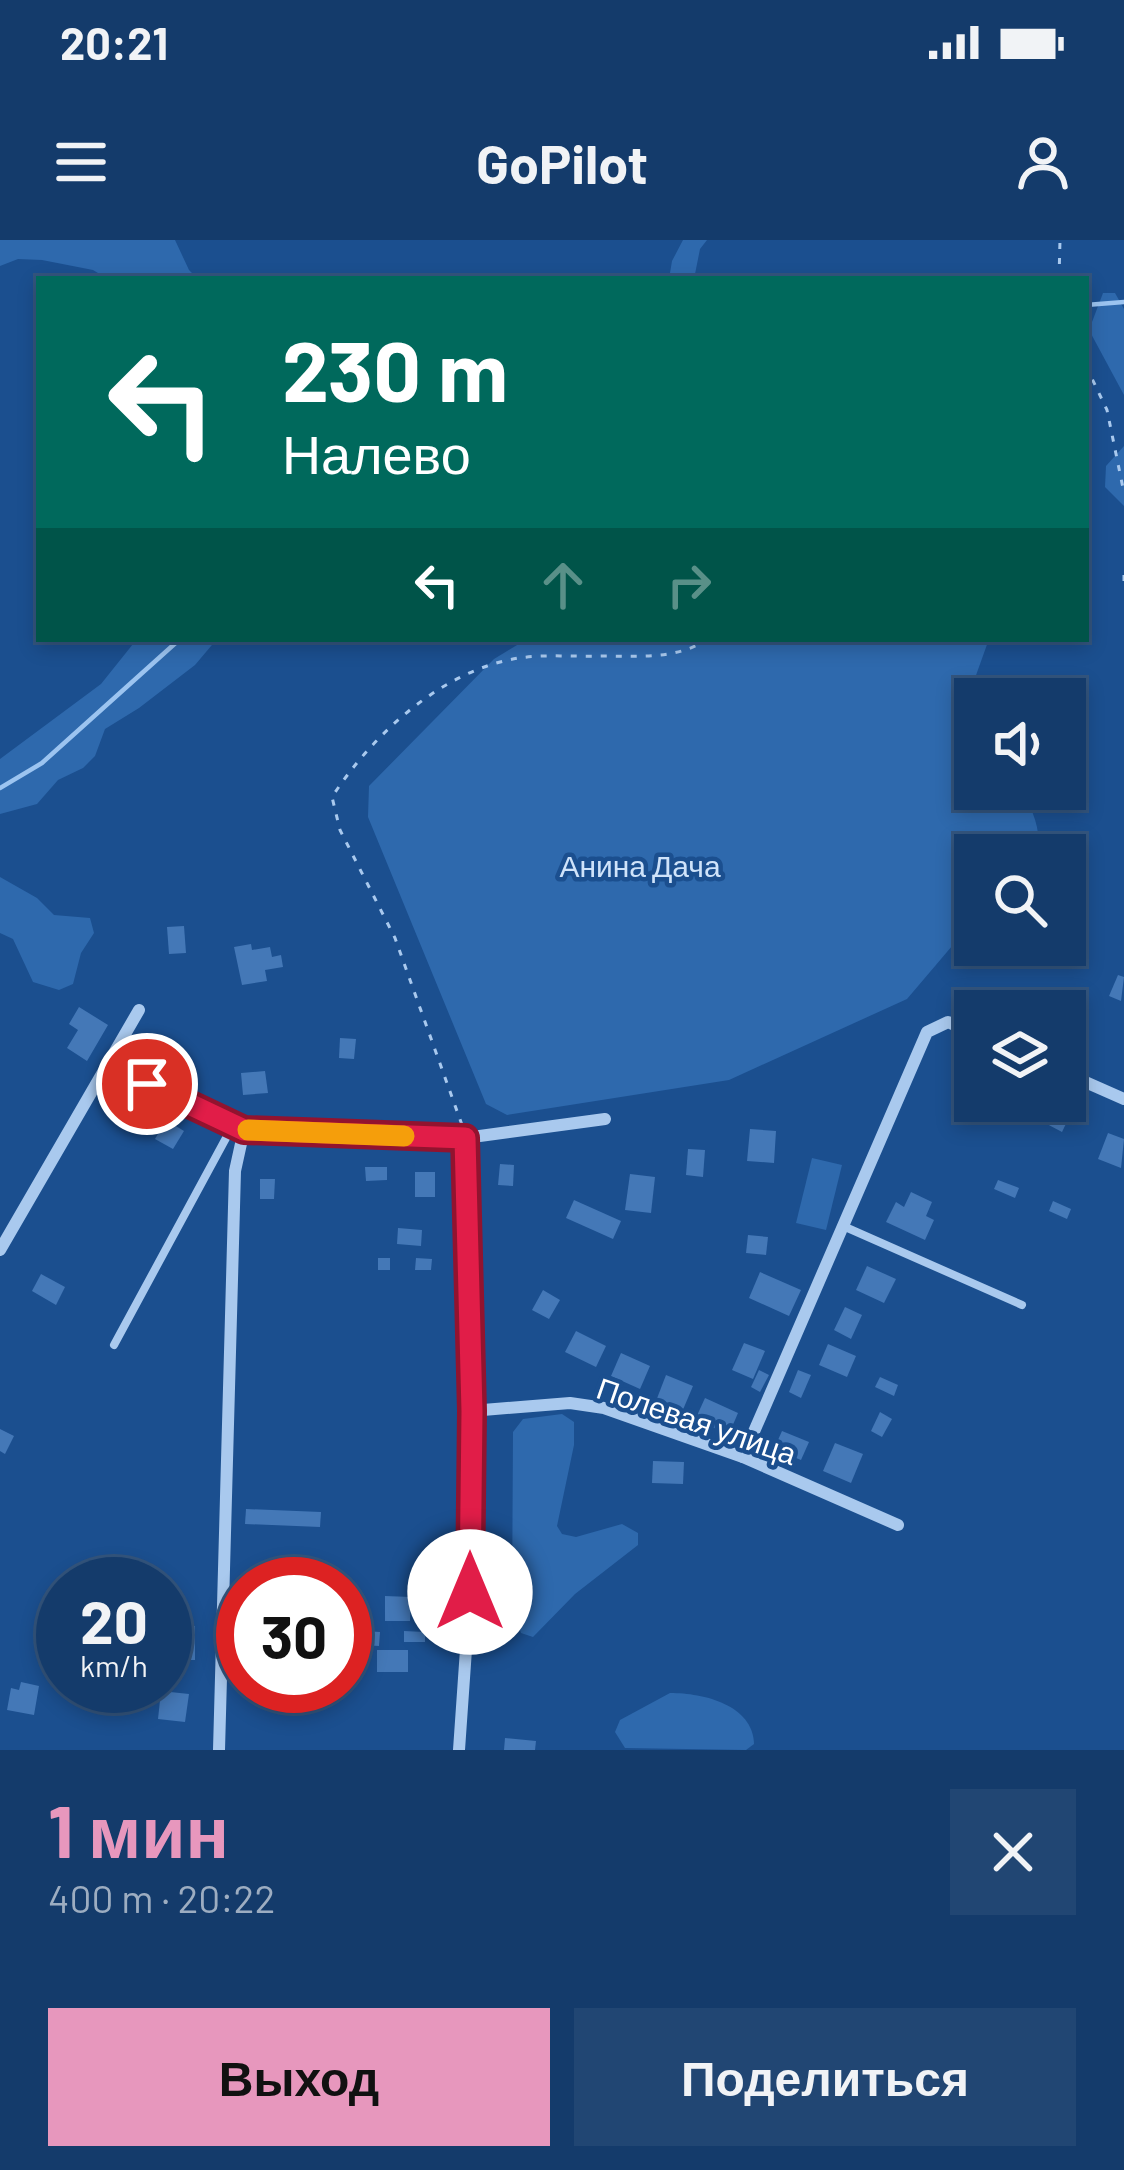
<!DOCTYPE html>
<html lang="ru">
<head>
<meta charset="utf-8">
<style>
  body { margin:0; font-family:Barlow,sans-serif; background:#214673; color:#f1f3f6; height:100vh; display:flex; flex-direction:column; font-size:45px; white-space:nowrap }
  * { box-sizing:border-box; margin:0 }
  p { font-size:39px; color:#9dadc1 }
  .icon { flex:none; width:66px; height:66px; fill:none; stroke:currentColor; stroke-width:2; stroke-linecap:round; stroke-linejoin:round }
  .map { position:relative; height:1510px; overflow:hidden }
  .drawer { display:flex; flex-direction:column; background:#143b6b; flex:1 }
  .drawer>* { flex:none }
  .top-card { position:absolute; left:36px; top:36px; width:1053px; height:366px; border-radius:0px; box-shadow:0 6px 18px #0003,0 0 0 3px #33557e; background:#00695c; color:#fff; overflow:hidden }
  .buttons { position:absolute; left:954px; top:438px; display:grid; gap:24px }
  .buttons a { display:grid; place-items:center; width:132px; height:132px; border-radius:0px; background:#143b6b; box-shadow:0 6px 18px #0003,0 0 0 3px #33557e; font-size:60px }
  .speed { position:absolute; left:36px; top:1317px; display:flex; gap:24px; font-size:60px; font-weight:700; text-align:center }
  .speed>* { display:grid; place-content:center; width:156px; height:156px; border-radius:50%; background:#143b6b; box-shadow:0 6px 18px #0003,0 0 0 3px #33557e; line-height:1 }
  .speed small { font-size:30px; font-weight:400 }
  .speed .limit { border:18px solid #d22; background:#fff; color:#111 }
  .pin { position:absolute; display:grid; place-items:center; width:102px; height:102px; color:#fff; margin:-51px; border:6px solid #fff; border-radius:50%; box-shadow:0 3px 12px #0007 }
  .me { position:absolute; width:132px; margin:-66px; rotate:0deg; stroke-linejoin:round; filter:drop-shadow(0 0 9px #0008) }
  .turn { display:flex; align-items:center; gap:42px; height:252px; padding:0 48px; font-size:54px }
  .turn .icon { width:156px; height:156px; stroke-width:2.5 }
  .turn b { display:block; font-size:84px; line-height:102px }
  .lanes { display:flex; align-items:center; height:114px; padding:0 48px; background:#0003; justify-content:center; gap:60px; direction:ltr }
  .lanes .off { opacity:.35 }
  .round { display:grid; place-items:center; flex:none; width:126px; height:126px; border-radius:0px; background:#214673 }
  .head { display:flex; align-items:center; justify-content:space-between; height:204px; padding:0 48px }
  h1 { font-size:72px; font-weight:700; line-height:90px; color:#e797bd }
  .cta { display:flex; gap:24px; margin-top:auto; padding:24px 48px }
  .cta a { flex:1; height:138px; border-radius:0px; background:#e797bd; color:#111; font-size:48px; font-weight:700; line-height:138px; text-align:center }
  .cta a+a { background:#214673; color:#f1f3f6 }
  .status { display:flex; justify-content:space-between; align-items:center; height:84px; padding:0 60px; background:#143b6b; direction:ltr }
  .status svg { height:33px; fill:currentColor }
  header { display:flex; justify-content:space-between; align-items:center; height:156px; padding:0 48px; background:#143b6b; font-size:54px; font-weight:700 }
  .map>svg:first-child { display:block }
  .green { fill:#2e69ad }
  .lines { fill:none; stroke-linecap:round; stroke-linejoin:round }
  .stream { stroke:#9cc4f0; stroke-width:4.5 }
  .building { fill:#4478b7 }
  .path { stroke:#a9c9ee; stroke-width:3; stroke-dasharray:6 9; stroke-linecap:butt }
  .service { stroke:#a9c9ee; stroke-width:8 }
  .minor { stroke:#a9c9ee; stroke-width:12 }
  .route-casing { stroke:#92132f; stroke-width:30 }
  .route { stroke:#e11d48; stroke-width:21 }
  .slow { stroke:#f59e0b; stroke-width:21 }
  .labels { text-anchor:middle; dominant-baseline:central; stroke-width:9; stroke-linejoin:round; paint-order:stroke }
  .park-label { font-size:30px; fill:#cfe3fa; stroke:#1b4f8f }
  .street-label { font-size:30px; fill:#fff; stroke:#1b4f8f }
</style>
</head>
<body>
<div class="status"><b>20:21</b><svg viewBox="0 0 49 12"><path d="M0 12V9h3v3zM5 12V6h3v6zM10 12V3h3v9zM15 12V0h3v12zM26 1h20v11H26zM47 4h2v5h-2z"/></svg></div>
<header><svg class="icon" aria-label="menu" viewBox="0 0 24 24"><path d="M4 6h16M4 12h16M4 18h16"/></svg>GoPilot<svg class="icon" aria-label="person" viewBox="0 0 24 24"><circle cx="12" cy="8" r="4"/><path d="M4 21q1-7 8-7t8 7"/></svg></header>
<div class="map">
<svg width="1124" height="1510" viewBox="0 0 1124 1510">
  <rect width="100%" height="100%" fill="#1b4f8f"/>
  <g class="green">
    <path d="M0 0H175L189 30 198 39H108L93 30 42 20 18 19 0 26Z"/>
    <path d="M683 0H707L700 9 694 39H669L672 21Z"/>
    <path d="M1103 53H1115L1124 69V155L1089 90Z"/>
    <path d="M1124 206V266L1105 247 1106 226Z"/>
    <path d="M137 399H217L195 425 139 468 105 489 95 516 83 528 58 540 37 564 0 574V519L101 444Z"/>
    <path d="M527 399H989L970 452 975 465V549H1020C1032 566 1044 596 1036 615H975V679L907 759 729 840 507 875 486 864 368 577 369 546 494 419Z"/>
    <path d="M0 637 37 658 54 675 90 678 94 693 81 713 73 744 59 750 33 742 13 699 0 693Z"/>
    <path d="M812 918 842 925 826 990 796 983Z"/>
    <path d="M562 1174 574 1182V1205L557 1286 562 1294 576 1297 622 1284 638 1293V1305L575 1354 533 1397 521 1393 512 1367 513 1192 523 1179Z"/>
    <path d="M670 1453C704 1453 753 1465 754 1504L746 1510 625 1508 615 1492 620 1480Z"/>
  </g>
  <g class="lines">
    <g class="stream">
      <path d="M1086 65 1124 62"/>
      <path d="M0 548 42 523 180 399"/>
    </g>
  </g>
  <g class="building">
    <path d="M184 686 186 713 169 714 167 687Z"/>
    <path d="M251 704 252 710 270 707 272 717 281 715 283 727 265 730 267 741 242 745 234 707Z"/>
    <path d="M1118 735 1124 737 1121 761 1109 756Z"/>
    <path d="M79 767 108 785 87 821 67 808 78 790 69 784Z"/>
    <path d="M340 798 356 799 354 819 339 818Z"/>
    <path d="M265 831 268 853 243 855 241 833Z"/>
    <path d="M1011 861 1031 865 1025 879 1006 872Z"/>
    <path d="M1057 861 1073 869 1062 892 1045 883Z"/>
    <path d="M166 880 184 891 173 909 155 899Z"/>
    <path d="M750 889 776 891 774 923 747 921Z"/>
    <path d="M1108 893 1124 899 1121 928 1098 919Z"/>
    <path d="M688 909 705 910 703 937 686 935Z"/>
    <path d="M500 924 514 925 513 946 498 945Z"/>
    <path d="M365 927H387V940L366 941Z"/>
    <rect x="415" y="932" width="20" height="25"/>
    <path d="M630 934 655 937 651 973 625 970Z"/>
    <path d="M260 939H275L274 959H260Z"/>
    <path d="M998 940 1019 948 1015 958 994 949Z"/>
    <path d="M911 952 932 962 926 976 934 980 925 1000 886 982 896 962 904 967Z"/>
    <path d="M574 960 621 981 613 999 566 978Z"/>
    <path d="M1053 961 1071 969 1067 979 1049 971Z"/>
    <path d="M398 988 422 990 421 1006 397 1004Z"/>
    <path d="M748 995 768 997 766 1015 746 1013Z"/>
    <rect x="378" y="1018" width="12" height="12"/>
    <path d="M416 1018 432 1019 431 1030H415Z"/>
    <path d="M867 1026 896 1039 884 1063 856 1050Z"/>
    <path d="M760 1032 801 1050 789 1076 749 1058Z"/>
    <path d="M41 1034 65 1047 56 1065 32 1051Z"/>
    <path d="M543 1050 560 1060 549 1079 532 1070Z"/>
    <path d="M845 1067 862 1075 851 1099 834 1090Z"/>
    <path d="M576 1091 606 1106 596 1127 565 1112Z"/>
    <path d="M744 1103 765 1111 753 1139 732 1130Z"/>
    <path d="M828 1104 856 1116 847 1137 819 1125Z"/>
    <path d="M621 1113 650 1126 640 1149 611 1136Z"/>
    <path d="M759 1130 769 1135 760 1152 751 1147Z"/>
    <path d="M798 1130 811 1135 801 1158 789 1152Z"/>
    <path d="M666 1135 693 1146 682 1172 656 1161Z"/>
    <path d="M880 1137 898 1145 894 1156 875 1147Z"/>
    <path d="M705 1158 738 1173 729 1194 695 1180Z"/>
    <path d="M880 1172 892 1179 882 1197 871 1191Z"/>
    <path d="M0 1189 14 1196 5 1214 0 1211Z"/>
    <path d="M782 1191 809 1202 801 1220 774 1209Z"/>
    <path d="M835 1203 863 1214 851 1243 823 1231Z"/>
    <path d="M653 1221 684 1222 683 1244 652 1243Z"/>
    <path d="M246 1269 321 1272 320 1287 245 1284Z"/>
    <path d="M385 1356 411 1357 410 1381H385Z"/>
    <path d="M168 1385 195 1386V1420H168Z"/>
    <path d="M364 1391 380 1392 379 1406 363 1405Z"/>
    <path d="M404 1391 425 1392V1402H404Z"/>
    <rect x="377" y="1410" width="31" height="22"/>
    <path d="M21 1442 39 1446 34 1475 7 1470 11 1448 19 1450Z"/>
    <path d="M161 1451 189 1454 185 1482 158 1479Z"/>
    <path d="M505 1498 536 1501 535 1510H504Z"/>
  </g>
  <g class="lines">
    <g class="path">
      <path d="M1059 39 1060 0"/>
      <path d="M1086 126 1107 170 1124 253"/>
      <path d="M1124 335V349"/>
      <path d="M462 885 395 698 340 590 332 557C373 494 442 430 519 418 546 414 575 417 602 416 640 416 676 420 708 399"/>
    </g>
    <g class="service">
      <path d="M843 986 1022 1065"/>
      <path d="M114 1105 232 887"/>
    </g>
    <g class="minor">
      <path d="M110 825 244 890 465 898 605 879"/>
      <path d="M1065 833 1124 859"/>
      <path d="M0 1010 139 770"/>
      <path d="M471 1171 570 1163 604 1168 743 1217 898 1285"/>
      <path d="M743 1217 927 792 948 782 975 794"/>
      <path d="M219 1510 235 931 244 890"/>
      <path d="M459 1510 470 1352 471 1171 465 898"/>
    </g>
  </g>
  <g class="lines">
    <g class="route-casing">
      <path id="route" d="M147 844 244 890 465 898 472 1171 470 1352"/>
    </g>
    <use href="#route" class="route"/>
    <path class="slow" d="M248 890 404 896"/>
  </g>
  <g class="labels">
    <g class="park-label">
      <text x="640" y="625">Анина Дача</text>
    </g>
    <g class="street-label">
      <text transform="translate(697 1180) rotate(19)">Полевая улица</text>
    </g>
  </g>
</svg>
<div class="buttons">
<a><svg class="icon" aria-label="sound" viewBox="0 0 24 24"><path d="M4 9h4l5-4v14l-5-4H4zM17 9q2 3 0 6"/></svg></a>
<a><svg class="icon" aria-label="search" viewBox="0 0 24 24"><circle cx="10" cy="10" r="6"/><path d="M15 15l6 6"/></svg></a>
<a><svg class="icon" aria-label="layers" viewBox="0 0 24 24"><path d="M12 4l9 5-9 5-9-5zM3 14l9 5 9-5"/></svg></a>
</div>
<div class="speed"><div>20<small>km/h</small></div><div class="limit">30</div></div>
<div class="pin" style="left:147px;top:844px;background:#d93025"><svg class="icon" aria-label="arrive" viewBox="0 0 24 24"><path d="M6 21V4h12l-3 4 3 4H6"/></svg></div>
<svg class="me" style="left:470px;top:1352px" viewBox="-20 -20 40 40"><circle r="19" fill="#fff"/><path d="M0-13L10 11 0 6-10 11z" fill="#e11d48"/></svg>
<div class="top-card">
<div class="turn"><svg class="icon" aria-label="left" viewBox="0 0 24 24"><path d="M17 20v-9H6M10 6l-5 5 5 5"/></svg><div><b>230 m</b>Налево</div></div>
<div class="lanes"><svg class="icon" aria-label="left" viewBox="0 0 24 24"><path d="M17 20v-9H6M10 6l-5 5 5 5"/></svg><svg class="icon off" aria-label="ahead" viewBox="0 0 24 24"><path d="M12 20V5M6 11l6-6 6 6"/></svg><svg class="icon off" aria-label="right" viewBox="0 0 24 24"><path d="M7 20v-9h11M14 6l5 5-5 5"/></svg></div>
</div>
</div>
<section class="drawer">
<div class="head"><div><h1>1 мин</h1><p>400 m · 20:22</p></div><a class="round"><svg class="icon" aria-label="close" viewBox="0 0 24 24"><path d="M6 6l12 12M18 6L6 18"/></svg></a></div>
<div class="cta"><a>Выход</a><a>Поделиться</a></div>
</section>
</body>
</html>
